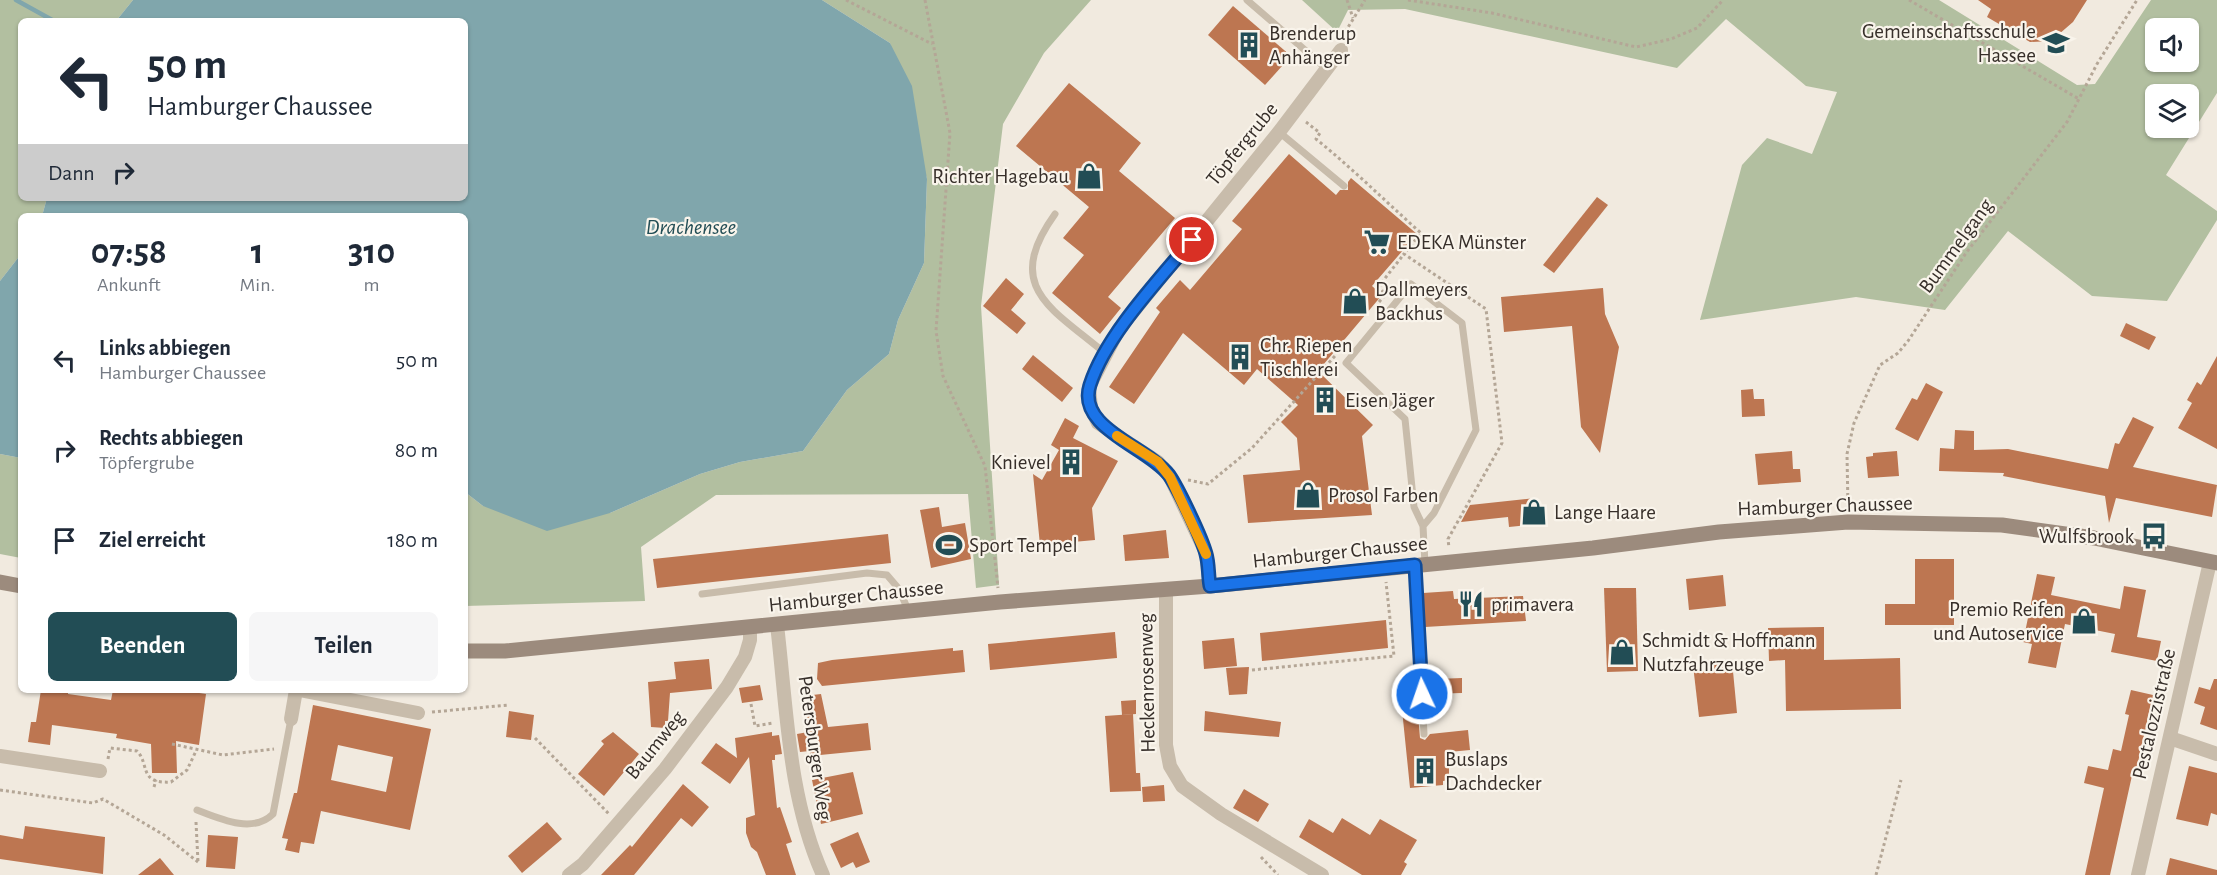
<!DOCTYPE html>
<html lang="de">
<head>
<meta charset="utf-8">
<style>
  body { margin:0; font-family:"Alegreya Sans",sans-serif; background:#f6f6f7; color:#1f2937; height:100vh; display:flex; flex-direction:column; font-size:22px; white-space:nowrap }
  * { box-sizing:border-box; margin:0 }
  p { font-size:20px; color:#747a83 }
  .icon { flex:none; width:33px; height:33px; fill:none; stroke:currentColor; stroke-width:2; stroke-linecap:round; stroke-linejoin:round }
  .map { position:relative; flex:1; overflow:hidden }
  .drawer { position:absolute; left:18px; top:213px; width:450px; height:480px; display:flex; flex-direction:column; background:#fff; border-radius:9px; box-shadow:0 2px 4px #0004 }
  .drawer>* { flex:none }
  .banner { position:absolute; left:18px; top:18px; width:450px; height:183px; border-radius:9px; box-shadow:0 2px 4px #0004; background:#fff; color:#1f2937; overflow:hidden }
  .fabs { position:absolute; left:2145px; top:18px; display:grid; gap:12px }
  .fabs a { display:grid; place-items:center; width:54px; height:54px; border-radius:9px; background:#fff; box-shadow:0 2px 4px #0004; font-size:30px }
  .pin { position:absolute; display:grid; place-items:center; width:51px; height:51px; color:#fff; margin:-26px; border:3px solid #fff; border-radius:50%; box-shadow:0 2px 6px #0007 }
  .me { position:absolute; width:66px; margin:-33px; rotate:357deg; stroke-linejoin:round; filter:drop-shadow(0 0 4px #0008) }
  .turn { display:flex; align-items:center; gap:21px; height:126px; padding:0 30px; font-size:27px }
  .turn .icon { width:78px; height:78px; stroke-width:2.5 }
  .turn b { display:block; font-size:42px; line-height:51px }
  .then { display:flex; align-items:center; height:57px; padding:0 30px; background:#0003; gap:12px; font-size:22px }
  .eta { display:flex; justify-content:space-evenly; align-items:center; height:102px; text-align:center }
  .eta b { font-size:36px; font-weight:700; line-height:42px }
  .primary-button { display:flex; gap:12px; margin-top:auto; padding:12px 30px }
  .primary-button a { flex:1; height:69px; border-radius:9px; background:#224d55; color:#fff; font-size:24px; font-weight:700; line-height:69px; text-align:center }
  .primary-button a+a { background:#f6f6f7; color:#1f2937 }
  ul { padding:0; list-style:none }
  li { display:flex; align-items:center; gap:18px; height:90px; padding:0 30px }
  li div { flex:1 }
  li b { display:block; font-size:22px }
  li em { font-style:normal }
  .map>svg:first-child { display:block }
  .green { fill:#b2bfa0; fill-rule:evenodd }
  .water { fill:#80a6ac }
  .lines { fill:none; stroke-linecap:round; stroke-linejoin:round }
  .stream { stroke:#80a6ac; stroke-width:4.5 }
  .building { fill:#bd7651; fill-rule:evenodd }
  .path { stroke:#b4a696; stroke-width:3; stroke-dasharray:3 3; stroke-linecap:butt }
  .lane { stroke:#c8bcab; stroke-width:7 }
  .street { stroke:#c8bcab; stroke-width:14 }
  .secondary { stroke:#9c8b7d; stroke-width:15 }
  .route-casing { stroke:#114b97; stroke-width:15 }
  .route { stroke:#1a73e8; stroke-width:10 }
  .slow { stroke:#f59e0b; stroke-width:10 }
  .labels { text-anchor:middle; dominant-baseline:central; stroke-width:4.5; stroke-linejoin:round; paint-order:stroke }
  .poi-label { font-size:21px; fill:#372f2a; stroke:#f9f4eb; text-anchor:start }
  .street-label { font-size:21px; fill:#372f2a; stroke:#f9f4eb }
  .water-label { font-size:22px; font-style:italic; fill:#224d55; stroke:#f9f4eb }
</style>
</head>
<body>
<div class="map">
<svg width="2217" height="875" viewBox="0 0 2217 875">
  <rect width="100%" height="100%" fill="#f1eadf"/>
  <g class="green">
    <path d="M0 0H133L116 21H21V198H47L42 216H21V254L0 281Z"/>
    <path d="M822 0H1091L1044 53 1003 124 981 306 999 585 976 588 968 494 716 495 641 547 645 601 465 606V492L483 506 610 513 700 474 740 462 803 451 847 390 889 354 898 320 924 263 927 179 890 43Z"/>
    <path d="M1302 0H1939L2077 85 2095 84 2151 0H2217V93L2166 175 2217 211V220L2167 301 2092 296 2008 231 1945 310 1856 297 1700 320 1742 165 1767 138 1812 154 1837 92 1806 86 1726 19 1677 68 1405 9 1348 10 1337 32ZM2188 28V62H2156V28ZM2156 94H2188V128H2156Z"/>
    <path d="M0 454 21 458V558L0 554Z"/>
  </g>
  <g class="water">
    <path d="M133 0H822L890 43 912 86 927 179 924 263 898 320 889 354 847 390 803 451 740 462 700 474 610 513 547 531 483 506 465 492V216H42L47 198H465V21H116Z"/>
    <path d="M21 254V458L0 454V281Z"/>
  </g>
  <g class="lines">
    <path class="stream" d="M16 0 54 21"/>
  </g>
  <g class="building">
    <path d="M1978 0H2087L2073 22 2051 41 2030 42 1987 17 1991 9Z"/>
    <path d="M1233 6 1291 56 1265 85 1208 35Z"/>
    <path d="M1069 83 1141 143 1119 171 1175 218 1108 297 1121 308 1100 334 1052 293 1084 255 1063 238 1089 207 1016 146Z"/>
    <path d="M1289 154 1336 195 1340 190H1348V182L1351 178 1417 234 1372 286 1382 295 1318 371 1373 425 1362 436 1372 515 1248 523 1243 475 1300 470 1297 438 1281 422 1298 405 1257 369 1244 385 1183 333 1134 404 1109 387 1160 312 1156 308 1180 280 1190 290 1242 229 1232 221Z"/>
    <path d="M1597 197 1608 205 1554 273 1543 265Z"/>
    <path d="M1006 278 1024 294 1011 310 1026 323 1017 334 983 306Z"/>
    <path d="M1603 288 1605 314 1619 347 1600 453 1581 427 1572 326 1504 332 1501 297Z"/>
    <path d="M2126 323 2156 337 2149 350 2120 336Z"/>
    <path d="M1033 355 1073 388 1062 402 1022 369Z"/>
    <path d="M2217 356V449L2178 428 2192 403 2187 400 2197 382 2201 385Z"/>
    <path d="M1926 383 1943 392 1918 441 1895 429 1912 398 1917 400Z"/>
    <path d="M1753 389 1754 399H1764L1765 416 1742 417 1741 390Z"/>
    <path d="M2133 417 2154 427 2133 467 2217 485 2212 517 2116 498 2109 523 2105 496 2003 476 2004 473 1939 471 1940 448 1954 449 1955 430 1974 431V450L2008 449 2108 469 2115 443 2119 444Z"/>
    <path d="M1065 418 1079 426 1073 438 1118 461 1092 508 1095 540 1040 545 1033 474 1042 480 1059 450 1051 445Z"/>
    <path d="M1792 451 1793 469H1800L1801 482 1758 485 1755 454Z"/>
    <path d="M1897 451 1899 476 1868 478 1866 457 1873 456V453Z"/>
    <path d="M1536 498 1539 524 1509 527 1508 517 1461 522 1470 505Z"/>
    <path d="M939 507 942 527 965 523 971 559 931 568 920 510Z"/>
    <path d="M1166 530 1169 558 1125 561 1123 535Z"/>
    <path d="M888 534 891 563 657 588 653 559Z"/>
    <path d="M1915 559H1954V625H1885V604H1915Z"/>
    <path d="M2037 574 2055 577 2051 595 2120 609 2124 586 2146 590 2137 637 2161 641 2157 661 2111 652 2115 634 2065 624 2056 668 2028 663 2032 644 2023 642Z"/>
    <path d="M1723 575 1726 606 1689 610 1686 579Z"/>
    <path d="M1604 588H1636L1638 671 1607 672Z"/>
    <path d="M1453 591 1454 599 1523 596 1526 621 1425 627 1423 593Z"/>
    <path d="M1386 620 1388 648 1262 661 1260 633Z"/>
    <path d="M1824 627V660L1900 658 1901 709 1786 711 1785 660 1769 661 1768 628Z"/>
    <path d="M1115 632 1117 658 990 670 988 644Z"/>
    <path d="M1234 638 1237 666 1204 669 1202 641Z"/>
    <path d="M953 648V651L963 650 965 672 822 686 817 679 818 663 832 660Z"/>
    <path d="M709 659 712 689 670 693 668 721H665V728L651 727 648 682 676 679 674 662Z"/>
    <path d="M1732 661 1737 713 1699 717 1693 665Z"/>
    <path d="M1249 667 1247 694 1229 695 1226 668Z"/>
    <path d="M1437 677V679L1462 678V693L1428 694 1427 678Z"/>
    <path d="M1415 679 1420 738 1425 740 1430 734 1468 730 1470 750 1449 752V780L1443 781V785L1410 788 1399 680Z"/>
    <path d="M2214 679H2217V730L2200 724 2205 707 2194 703 2199 687 2210 690Z"/>
    <path d="M760 685 763 700 742 703 739 688Z"/>
    <path d="M41 690H68V694L111 700 113 690H179L206 694 199 745 176 741 177 773H152L151 744 116 738 117 734 52 725 50 745 28 742 31 722H36Z"/>
    <path d="M2131 690 2153 695 2136 771H2133L2110 875H2085L2104 788 2084 783 2088 766 2108 770 2113 749 2121 751 2129 715 2125 714Z"/>
    <path d="M821 694 828 727 868 723 871 750 810 756V751L800 752 797 734 808 732 804 696Z"/>
    <path d="M1136 700V714L1122 715 1121 701Z"/>
    <path d="M313 705 431 729 410 830 321 811 314 844 301 842 299 853 285 850 288 839 282 838 294 793H297ZM338 745 393 757 386 792 331 780Z"/>
    <path d="M509 711 534 715 531 740 506 737Z"/>
    <path d="M1205 711 1281 722 1279 737 1204 731Z"/>
    <path d="M1133 714 1136 773H1140L1141 791 1110 792 1105 716Z"/>
    <path d="M613 732 639 754 604 796 578 774 604 744 601 741Z"/>
    <path d="M772 732V736L779 735 782 754 775 755V760H772L777 808 780 807 792 842 786 844 796 875H766L757 852 751 847 746 833V818L755 815 749 757 730 784 701 763 716 743 737 758 735 738Z"/>
    <path d="M2189 766 2217 773V815L2211 813 2208 826 2176 819Z"/>
    <path d="M853 772 863 814 821 824 812 780Z"/>
    <path d="M683 784 709 807 692 827 681 818 634 875H601L630 845 632 847Z"/>
    <path d="M1164 785 1165 801 1143 802 1142 787Z"/>
    <path d="M1244 789 1269 804 1258 822 1233 808Z"/>
    <path d="M1342 818 1370 835 1380 819 1417 840 1404 862 1407 864 1401 875H1362L1299 837 1309 819 1333 833Z"/>
    <path d="M547 822 562 839 522 873 508 856Z"/>
    <path d="M25 826 105 837 103 874 0 859V835L23 839Z"/>
    <path d="M858 832 870 862 856 868 853 862 841 868 830 844Z"/>
    <path d="M208 835 238 837 235 869 206 867Z"/>
    <path d="M160 858 174 875H138Z"/>
    <path d="M2170 858 2217 870V875H2166Z"/>
  </g>
  <g class="lines">
    <g class="path">
      <path d="M846 0 932 44"/>
      <path d="M925 0 950 133 936 331 943 376 985 466 998 588"/>
      <path d="M1347 0 1353 18"/>
      <path d="M1408 0 1492 13 1636 47 1671 39 1697 28 1723 0"/>
      <path d="M1909 0 2079 99"/>
      <path d="M1342 37 1365 0"/>
      <path d="M1306 122 1320 133 1316 139C1353 169 1385 201 1421 233L1404 254 1486 309 1502 443 1448 539 1449 548"/>
      <path d="M1379 302 1385 295 1379 286 1404 254"/>
      <path d="M1188 480 1208 484 1252 448 1335 356"/>
      <path d="M1848 508 1847 454 1854 423 1880 365 1898 353 1908 341 1966 253 2067 122 2097 64 2137 0"/>
      <path d="M1252 670 1394 656 1386 582"/>
      <path d="M751 704 755 726 773 723"/>
      <path d="M432 712 509 705"/>
      <path d="M535 738 609 814"/>
      <path d="M172 744 223 755 274 749"/>
      <path d="M108 759 110 748 137 751C150 764 138 784 171 782L187 770 196 751"/>
      <path d="M154 787 156 780"/>
      <path d="M0 790 93 803 103 799 164 835 198 862"/>
      <path d="M196 822 198 862"/>
      <path d="M1261 857 1278 875"/>
      <path d="M1876 875 1901 780"/>
    </g>
    <g class="lane">
      <path d="M1247 0 1328 70"/>
      <path d="M1279 132 1344 186"/>
      <path d="M1055 214C1002 288 1052 308 1106 354"/>
      <path d="M1423 526 1434 513 1476 430 1462 323 1411 284 1346 363 1405 419 1414 507 1423 526 1425 564"/>
      <path d="M1415 565 1424 734"/>
      <path d="M702 594 867 573 887 575 899 589 908 610"/>
      <path d="M197 810C220 819 253 834 273 814L291 719"/>
    </g>
    <g class="street">
      <path d="M1210 586 1206 553 1170 477 1158 462 1098 423 1091 408 1089 387 1119 329 1279 132 1341 50"/>
      <path d="M1166 589V745L1170 766 1182 786 1221 814 1322 875"/>
      <path d="M777 625C787 709 788 797 823 875"/>
      <path d="M299 690 418 713"/>
      <path d="M291 719 296 690"/>
      <path d="M2170 738 2217 754"/>
      <path d="M0 756 100 771"/>
      <path d="M569 875 583 864 665 769 727 687 745 657 750 640V628"/>
      <path d="M2138 875 2210 562"/>
    </g>
    <g class="secondary">
      <path d="M0 582 21 586"/>
      <path d="M465 651H505L1000 602 1210 586 1593 548 1719 532 1848 522 2002 525 2094 538 2217 563"/>
    </g>
  </g>
  <g class="lines">
    <g class="route-casing">
      <path id="route" d="M1192 240C1158 281 1106 335 1090 385 1076 428 1148 447 1169 475 1178 488 1202 538 1206 554 1209 564 1208 575 1210 586L1415 565 1422 694"/>
    </g>
    <use href="#route" class="route"/>
    <path class="slow" d="M1117 436 1158 462 1170 477 1206 554"/>
  </g>
  <defs>
    <g id="school-bare" transform="scale(2.07)"><path d="M0-5L7-2L0 1L-7-2ZM-4 1L0 2.5L4 1V4Q0 6-4 4Z" fill="#224d55" stroke="#f9f4eb" stroke-width="2.5" paint-order="stroke"/></g>
    <g id="building-bare" transform="scale(2.07)"><path d="M-4-6H4V6H1V3H-1V6H-4ZM-2.5-4.3h1.7v1.8h-1.7ZM.8-4.3h1.7v1.8H.8ZM-2.5-1h1.7V.8h-1.7ZM.8-1h1.7V.8H.8Z" fill="#224d55" stroke="#f9f4eb" stroke-width="2.5" paint-order="stroke"/></g>
    <g id="shop-bare" transform="scale(2.07)"><path d="M-5-2.5h2.3a2.7 3.5 0 0 1 5.4 0H5L5.5 6h-11ZM-1.5-2.5h3a1.5 2.3 0 0 0-3 0Z" fill="#224d55" stroke="#f9f4eb" stroke-width="2.5" paint-order="stroke"/></g>
    <g id="supermarket-bare" transform="scale(2.07)"><path d="M-6-5.5h2.5l.6 2H6L4.5 2H-2.5L-4.4-4H-6ZM-1.5 3.2a1.3 1.3 0 1 0 .1 0ZM3 3.2a1.3 1.3 0 1 0 .1 0Z" fill="#224d55" stroke="#f9f4eb" stroke-width="2.5" paint-order="stroke"/></g>
    <g id="bus-bare" transform="scale(2.07)"><path d="M-5-6H5V4H4V6H2V4H-2V6H-4V4H-5ZM-3.5-4V0h7V-4ZM-3.5 1.2v1.5H-2V1.2ZM2 1.2v1.5H3.5V1.2Z" fill="#224d55" stroke="#f9f4eb" stroke-width="2.5" paint-order="stroke"/></g>
    <g id="stadium-bare" transform="scale(2.07)"><path d="M0-5a6.5 5 0 1 0 0 10a6.5 5 0 1 0 0-10ZM-3.5-1.8h7v3.6h-7Z" fill="#224d55" stroke="#f9f4eb" stroke-width="2.5" paint-order="stroke"/></g>
    <g id="restaurant-bare" transform="scale(2.07)"><path d="M-5-6h1v4h1v-4h1v4h1v-4h1v5L-1.5 .5V6h-2V.5L-5-1ZM5-6V6H3V1.5H1.5Q1.5-4 5-6Z" fill="#224d55" stroke="#f9f4eb" stroke-width="2.5" paint-order="stroke"/></g>
  </defs>
  <g fill-rule="evenodd">
    <use href="#school-bare" x="2056" y="43"/>
    <use href="#building-bare" x="1249" y="45"/>
    <use href="#shop-bare" x="1089" y="176"/>
    <use href="#supermarket-bare" x="1377" y="242"/>
    <use href="#shop-bare" x="1355" y="301"/>
    <use href="#building-bare" x="1240" y="357"/>
    <use href="#building-bare" x="1325" y="400"/>
    <use href="#building-bare" x="1071" y="462"/>
    <use href="#shop-bare" x="1308" y="495"/>
    <use href="#shop-bare" x="1534" y="512"/>
    <use href="#bus-bare" x="2154" y="536"/>
    <use href="#stadium-bare" x="949" y="545"/>
    <use href="#restaurant-bare" x="1471" y="604"/>
    <use href="#shop-bare" x="2084" y="621"/>
    <use href="#shop-bare" x="1622" y="652"/>
    <use href="#building-bare" x="1425" y="771"/>
  </g>
  <g class="labels">
    <g class="poi-label">
      <text x="2036" y="31" text-anchor="end">Gemeinschaftsschule<tspan x="2036" dy="24">Hassee</tspan></text>
      <text x="1269" y="33">Brenderup<tspan x="1269" dy="24">Anhänger</tspan></text>
      <text x="1069" y="176" text-anchor="end">Richter Hagebau</text>
      <text x="1397" y="242">EDEKA Münster</text>
      <text x="1375" y="289">Dallmeyers<tspan x="1375" dy="24">Backhus</tspan></text>
      <text x="1260" y="345">Chr. Riepen<tspan x="1260" dy="24">Tischlerei</tspan></text>
      <text x="1345" y="400">Eisen Jäger</text>
      <text x="1051" y="462" text-anchor="end">Knievel</text>
      <text x="1328" y="495">Prosol Farben</text>
      <text x="1554" y="512">Lange Haare</text>
      <text x="2134" y="536" text-anchor="end">Wulfsbrook</text>
      <text x="969" y="545">Sport Tempel</text>
      <text x="1491" y="604">primavera</text>
      <text x="2064" y="609" text-anchor="end">Premio Reifen<tspan x="2064" dy="24">und Autoservice</tspan></text>
      <text x="1642" y="640">Schmidt &amp; Hoffmann<tspan x="1642" dy="24">Nutzfahrzeuge</tspan></text>
      <text x="1445" y="759">Buslaps<tspan x="1445" dy="24">Dachdecker</tspan></text>
    </g>
    <g class="street-label">
      <text transform="translate(1242 144) rotate(-51)">Töpfergrube</text>
      <text transform="translate(1956 246) rotate(-54)">Bummelgang</text>
      <text transform="translate(1825 506) rotate(-2)">Hamburger Chaussee</text>
      <text transform="translate(1340 552) rotate(-6)">Hamburger Chaussee</text>
      <text transform="translate(856 596) rotate(-6)">Hamburger Chaussee</text>
      <text transform="translate(1147 683) rotate(-91)">Heckenrosenweg</text>
      <text transform="translate(2154 714) rotate(-77)">Pestalozzistraße</text>
      <text transform="translate(655 745) rotate(-51)">Baumweg</text>
      <text transform="translate(815 748) rotate(82)">Petersburger Weg</text>
    </g>
    <g class="water-label">
      <text x="691" y="227">Drachensee</text>
    </g>
  </g>
</svg>
<div class="fabs">
<a><svg class="icon" aria-label="sound" viewBox="0 0 24 24"><path d="M4 9h4l5-4v14l-5-4H4zM17 9q2 3 0 6"/></svg></a>
<a><svg class="icon" aria-label="layers" viewBox="0 0 24 24"><path d="M12 4l9 5-9 5-9-5zM3 14l9 5 9-5"/></svg></a>
</div>
<div class="pin" style="left:1192px;top:240px;background:#d93025"><svg class="icon" aria-label="arrive" viewBox="0 0 24 24"><path d="M6 21V4h12l-3 4 3 4H6"/></svg></div>
<svg class="me" style="left:1422px;top:694px" viewBox="-20 -20 40 40"><circle r="17" fill="#1a73e8" stroke="#fff" stroke-width="3"/><path d="M0-11L8 9 0 5-8 9z" fill="#fff"/></svg>
<div class="banner">
<div class="turn"><svg class="icon" aria-label="left" viewBox="0 0 24 24"><path d="M17 20v-9H6M10 6l-5 5 5 5"/></svg><div><b>50 m</b>Hamburger Chaussee</div></div>
<div class="then">Dann<svg class="icon" aria-label="right" viewBox="0 0 24 24"><path d="M7 20v-9h11M14 6l5 5-5 5"/></svg></div>
</div>
<section class="drawer">
<div class="eta">
<div><b>07:58</b><p>Ankunft</p></div>
<div><b>1</b><p>Min.</p></div>
<div><b>310</b><p>m</p></div>
</div>
<ul>
<li><svg class="icon" aria-label="left" viewBox="0 0 24 24"><path d="M17 20v-9H6M10 6l-5 5 5 5"/></svg><div><b>Links abbiegen</b><p>Hamburger Chaussee</p></div><em>50 m</em></li>
<li><svg class="icon" aria-label="right" viewBox="0 0 24 24"><path d="M7 20v-9h11M14 6l5 5-5 5"/></svg><div><b>Rechts abbiegen</b><p>Töpfergrube</p></div><em>80 m</em></li>
<li><svg class="icon" aria-label="arrive" viewBox="0 0 24 24"><path d="M6 21V4h12l-3 4 3 4H6"/></svg><div><b>Ziel erreicht</b></div><em>180 m</em></li>
</ul>
<div class="primary-button"><a>Beenden</a><a>Teilen</a></div>
</section>
</div>
</body>
</html>
